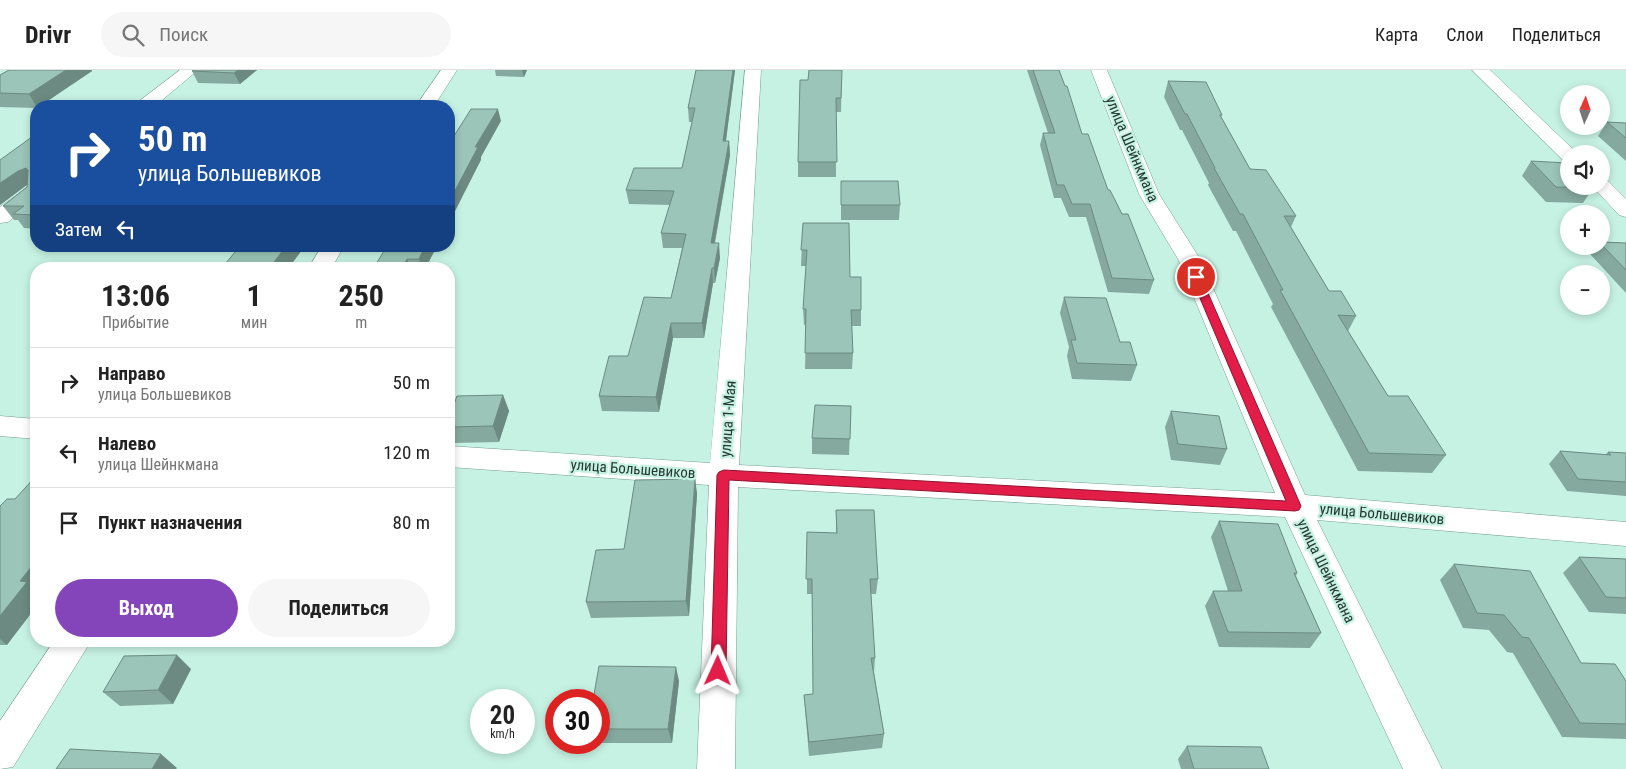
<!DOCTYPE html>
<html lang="ru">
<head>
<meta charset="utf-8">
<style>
  body { margin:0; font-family:"Roboto Condensed",sans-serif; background:#f6f6f6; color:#222; height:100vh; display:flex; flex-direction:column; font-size:19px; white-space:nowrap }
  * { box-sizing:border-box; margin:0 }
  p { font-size:16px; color:#767676 }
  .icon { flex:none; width:28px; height:28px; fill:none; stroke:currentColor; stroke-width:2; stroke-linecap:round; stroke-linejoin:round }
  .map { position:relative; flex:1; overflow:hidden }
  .panel { position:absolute; left:30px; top:192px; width:425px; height:385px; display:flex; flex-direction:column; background:#fff; border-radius:20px; box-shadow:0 2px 8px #0003 }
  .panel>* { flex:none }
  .banner { position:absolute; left:30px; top:30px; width:425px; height:152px; border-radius:20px; box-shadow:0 2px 8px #0003; background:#1a4fa0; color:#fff; overflow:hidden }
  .needle { width:32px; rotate:3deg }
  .controls { position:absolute; left:1560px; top:15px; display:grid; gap:10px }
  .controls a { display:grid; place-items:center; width:50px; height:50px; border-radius:50%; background:#fff; box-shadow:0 2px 8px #0003; font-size:25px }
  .speed { position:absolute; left:470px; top:619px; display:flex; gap:10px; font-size:25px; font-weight:700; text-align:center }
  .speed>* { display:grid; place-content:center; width:65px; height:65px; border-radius:50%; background:#fff; box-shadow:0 2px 8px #0003; line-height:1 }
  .speed small { font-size:12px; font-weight:400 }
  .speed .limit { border:8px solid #d22; background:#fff; color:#111 }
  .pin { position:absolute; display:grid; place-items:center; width:42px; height:42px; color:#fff; margin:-21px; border:2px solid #fff; border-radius:50%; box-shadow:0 1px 5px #0007 }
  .me { position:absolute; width:55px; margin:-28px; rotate:1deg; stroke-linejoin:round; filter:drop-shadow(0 0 4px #0008) }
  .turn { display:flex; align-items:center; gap:18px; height:105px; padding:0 25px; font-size:22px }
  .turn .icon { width:65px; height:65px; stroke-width:2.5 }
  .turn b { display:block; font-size:35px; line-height:42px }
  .then { display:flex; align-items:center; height:48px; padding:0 25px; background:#0003; gap:10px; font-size:19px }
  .eta { display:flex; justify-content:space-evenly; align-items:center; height:85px; text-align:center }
  .eta b { font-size:30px; font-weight:700; line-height:35px }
  .button { display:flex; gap:10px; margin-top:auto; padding:10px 25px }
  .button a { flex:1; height:58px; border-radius:30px; background:#8445ba; color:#fff; font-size:20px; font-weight:700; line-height:58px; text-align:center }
  .button a+a { background:#f6f6f6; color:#222 }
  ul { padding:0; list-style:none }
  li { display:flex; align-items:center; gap:15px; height:70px; padding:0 25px; border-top:1px solid #e0e0e0 }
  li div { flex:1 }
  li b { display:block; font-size:19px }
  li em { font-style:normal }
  header { display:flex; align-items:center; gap:30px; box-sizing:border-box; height:70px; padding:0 25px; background:#fff; border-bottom:1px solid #e0e0e0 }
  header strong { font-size:24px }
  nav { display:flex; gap:28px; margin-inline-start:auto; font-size:18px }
  .search { width:350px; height:45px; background:#f6f6f6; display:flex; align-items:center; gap:12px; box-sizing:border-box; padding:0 18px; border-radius:28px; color:#767676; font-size:19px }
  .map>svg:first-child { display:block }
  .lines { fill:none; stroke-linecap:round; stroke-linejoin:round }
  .minor-casing { stroke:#759e93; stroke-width:1 }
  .minor { fill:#fff; fill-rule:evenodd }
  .wall { fill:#85a99e }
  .shaded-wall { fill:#6c8a81 }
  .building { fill:#9bc5b8; stroke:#6c8a81 }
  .route { fill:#e11d48; stroke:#92132f }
  .labels { text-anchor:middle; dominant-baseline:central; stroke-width:4.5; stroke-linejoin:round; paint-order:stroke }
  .street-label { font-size:15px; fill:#263732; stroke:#c6f2e4 }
</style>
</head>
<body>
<header>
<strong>Drivr</strong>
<div class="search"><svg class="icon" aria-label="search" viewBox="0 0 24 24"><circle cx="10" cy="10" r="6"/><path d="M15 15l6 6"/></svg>Поиск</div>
<nav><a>Карта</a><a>Слои</a><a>Поделиться</a></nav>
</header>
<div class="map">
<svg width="1626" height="699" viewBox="0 0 1626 699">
  <rect width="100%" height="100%" fill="#c6f2e4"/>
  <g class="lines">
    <g class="minor-casing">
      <g id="minor">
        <path d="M180 0H198L155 36H135L138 32Z"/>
        <path d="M441 0H457L434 36H416Z"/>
        <path d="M745 0H761L739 395 1275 423 1178 189 1139 124 1091 0H1107L1159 124 1200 189 1305 425 1626 452V476L1317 450 1442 699H1403L1285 447 738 417 735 699H697L709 415 449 397V376L710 393Z"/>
        <path d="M1472 0H1490L1578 84H1569V91L1562 89Z"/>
        <path d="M1601 109 1608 111 1626 129V147L1619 145 1592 116H1601Z"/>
        <path d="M36 114V130L8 152 0 153V137L29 116Z"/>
        <path d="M322 176H344L331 199H308Z"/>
        <path d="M0 346 36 349V369L0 366Z"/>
        <path d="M54 571H91L13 697 0 699V651Z"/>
      </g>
    </g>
    <use href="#minor" class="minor"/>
  </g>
  <g class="wall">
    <path d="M9 0H92V1L40 36H36V38L0 37V5Z"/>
    <path d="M194 0H257L240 14 198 13 192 1Z"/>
    <path d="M495 0H527L524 7 496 6Z"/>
    <path d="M696 0H735L726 71H729L730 85 715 173 720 188 715 213H713L704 268H673L659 342 602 341 599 326 671 228 682 178H663L661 163 670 135 629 134 626 120 682 98 692 52H689L688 38Z"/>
    <path d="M842 0 841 42H836V107H798V92L808 10Z"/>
    <path d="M1027 0H1059L1082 64 1108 120 1154 210 1149 224 1108 222 1086 147H1069L1061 128H1054L1040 75 1043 63H1048Z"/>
    <path d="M1168 11 1222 45 1221 47 1250 99 1296 146 1291 157 1329 221 1356 246 1348 261 1388 326 1446 385 1432 403 1358 401 1271 237 1273 234 1236 161H1233L1208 115 1209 113 1182 60H1180L1164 27Z"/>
    <path d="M1607 52 1626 53V91L1598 66Z"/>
    <path d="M36 64V159L24 158 18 150H14L3 136 27 117V115L0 135Z"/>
    <path d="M1531 91 1593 118 1583 133 1546 132 1522 106Z"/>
    <path d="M841 111 900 135 899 150H841Z"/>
    <path d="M803 153 850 207 861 240V256H852L853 283 852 299H805L806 255H804L803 239 806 196H801Z"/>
    <path d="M1601 172 1626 173V223L1590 184 1595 176H1601Z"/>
    <path d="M437 176 425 199H373Z"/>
    <path d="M1064 227 1120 272 1137 295 1131 311 1072 309 1067 286 1069 277 1060 243Z"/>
    <path d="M503 325 509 341 499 372 452 373 449 366V348Z"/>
    <path d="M851 336 849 385 812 384V368Z"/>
    <path d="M1171 341 1227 379 1220 395 1171 390 1165 357Z"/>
    <path d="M1560 381 1605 385 1608 382 1626 383V426L1567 421 1549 394Z"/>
    <path d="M695 409 697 424 689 546 591 548 586 532 624 479Z"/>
    <path d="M0 436 7 575H0Z"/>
    <path d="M836 440 878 509 876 524H871L875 588 874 602 884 664 882 678 809 686 805 639 804 625 813 624 812 524H807V462L836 463Z"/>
    <path d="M1219 451 1297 503 1296 506 1321 563 1310 578 1219 577 1205 536 1213 521H1228L1211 467Z"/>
    <path d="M1579 487 1626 489V544L1589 542 1563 503Z"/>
    <path d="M1454 494 1581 593 1626 611V669L1562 667 1513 583 1507 582 1489 560 1463 558 1440 510Z"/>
    <path d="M191 599 173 634 120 636 103 622Z"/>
    <path d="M679 611 672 673H593L599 672V630Z"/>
    <path d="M1187 676 1269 699H1181L1178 689Z"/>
  </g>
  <g class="shaded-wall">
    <path d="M66 0H92V1L40 36H36L29 24Z"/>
    <path d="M238 0H257L240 14 234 3Z"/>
    <path d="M522 0H527L524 7Z"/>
    <path d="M733 0H735L724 85 723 71Z"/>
    <path d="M498 39 501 51 481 87V90L449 153V132L475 77Z"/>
    <path d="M729 71 730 85 712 187 711 173Z"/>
    <path d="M26 98 35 112 28 114 0 135V113L18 101Z"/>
    <path d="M719 173 720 188 715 213 714 198Z"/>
    <path d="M286 176H305L288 199H269Z"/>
    <path d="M425 176H437L425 199H422L419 189Z"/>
    <path d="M407 189 411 199H402Z"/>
    <path d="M712 198 713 213 704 268 702 253Z"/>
    <path d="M671 253 673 268 659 342 656 327Z"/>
    <path d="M503 325 509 341 499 372 493 356Z"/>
    <path d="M695 409 697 424 689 546 686 531Z"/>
    <path d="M36 491V537L7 575 0 569V546L20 511Z"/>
    <path d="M177 585 191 599 173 634 158 620Z"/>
    <path d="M676 597 679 611 672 673 668 659Z"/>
    <path d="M161 684 177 698 176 699H152Z"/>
  </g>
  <g class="building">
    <path d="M9 0H66L29 24 0 23V5Z"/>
    <path d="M194 0H238L234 3 192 1Z"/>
    <path d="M696 0H733L723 71H729L711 173H719L714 198H712L702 253H671L656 327 599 326 609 286H628L644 227 671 228 686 164 661 163 674 121 626 120 634 98H682L695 38H688Z"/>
    <path d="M809 0H842L841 28H836L837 92H798L800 10H808Z"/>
    <path d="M1033 0H1059L1065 16H1067L1082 64H1088L1108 120H1110L1122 144H1128L1154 210 1112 208 1090 134H1072L1064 115H1057L1043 63H1055Z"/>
    <path d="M1168 11 1206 12 1222 45H1220L1250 99 1266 100 1296 146H1284L1329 221H1341L1356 246 1338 245 1388 326H1408L1446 385 1369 383 1280 220H1283L1243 144H1240L1214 98H1215L1187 44H1185Z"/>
    <path d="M471 39H498L475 77H478L449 132V74Z"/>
    <path d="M1607 52 1626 53V68Z"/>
    <path d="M36 64V145L13 144 24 136H3L27 117 28 100 26 98 18 101 0 113V90Z"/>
    <path d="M1531 91 1567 93 1569 94V116H1592L1593 118 1556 117Z"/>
    <path d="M841 111H898L900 135H841Z"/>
    <path d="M803 153H849L850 207H861V240H851L853 283H805L806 239H803L807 180H801Z"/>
    <path d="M1601 172 1626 173V200L1601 174Z"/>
    <path d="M240 176H286L269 199H221Z"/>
    <path d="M387 176H425L419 189H407L402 199H373Z"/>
    <path d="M1064 227 1106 228 1120 272H1130L1137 295 1077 293 1071 270H1076Z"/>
    <path d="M503 325 493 356 449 357V348L457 326Z"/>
    <path d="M815 335 851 336 850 369 812 368Z"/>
    <path d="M1171 341 1219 346 1227 379 1178 374Z"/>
    <path d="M1560 381 1611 385 1608 382 1626 383V412L1578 409Z"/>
    <path d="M36 406V491L20 511 27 512 0 546V436L7 429H15Z"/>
    <path d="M695 409 686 531 586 532 596 480 624 479 635 410Z"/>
    <path d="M836 440H874L878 509H870L875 588H871L884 664 809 672 804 625 813 624 812 509H806L807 462 837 463Z"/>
    <path d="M1219 451 1278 454 1297 503H1294L1321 563 1228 562 1213 521H1242Z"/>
    <path d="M1579 487 1626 489V528L1606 527Z"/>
    <path d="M1454 494 1530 501 1581 593 1615 594 1626 611V654L1580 653 1529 568 1522 567 1504 545 1477 543Z"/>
    <path d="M177 585 158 620 103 622 124 586Z"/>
    <path d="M599 596 676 597 668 659H599V630H593Z"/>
    <path d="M1187 676 1261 677 1269 699H1194Z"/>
    <path d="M70 679 161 684 152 699H56Z"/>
  </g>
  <path class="route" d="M1196 204 1201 207 1301 436 1299 440 1295 441 729 410 726 601 724 606 718 608 713 606 711 601 717 405 719 402 724 400 1286 431 1191 207Z"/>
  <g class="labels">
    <g class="street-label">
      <text transform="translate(1132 79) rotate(67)">улица Шейнкмана</text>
      <text transform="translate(728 349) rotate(-86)">улица 1-Мая</text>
      <text transform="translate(633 399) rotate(4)">улица Большевиков</text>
      <text transform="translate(1382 444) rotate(5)">улица Большевиков</text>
      <text transform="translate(1326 501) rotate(64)">улица Шейнкмана</text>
    </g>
  </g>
</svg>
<div class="controls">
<a><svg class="needle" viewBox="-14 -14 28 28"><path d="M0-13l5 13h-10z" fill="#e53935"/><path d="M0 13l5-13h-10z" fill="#767676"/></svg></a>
<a><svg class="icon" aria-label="sound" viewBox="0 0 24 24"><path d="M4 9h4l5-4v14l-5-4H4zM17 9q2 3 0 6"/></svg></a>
<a>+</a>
<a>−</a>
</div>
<div class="speed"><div>20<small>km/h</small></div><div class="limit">30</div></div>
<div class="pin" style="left:1196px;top:207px;background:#d93025"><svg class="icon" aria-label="arrive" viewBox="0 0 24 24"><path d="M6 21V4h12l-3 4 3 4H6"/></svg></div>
<svg class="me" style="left:718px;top:601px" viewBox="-20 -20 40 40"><path d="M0-17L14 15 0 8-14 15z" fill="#e11d48" stroke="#fff" stroke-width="4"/></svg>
<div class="banner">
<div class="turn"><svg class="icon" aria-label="right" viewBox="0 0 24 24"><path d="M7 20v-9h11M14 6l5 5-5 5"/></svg><div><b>50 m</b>улица Большевиков</div></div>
<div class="then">Затем<svg class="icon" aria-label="left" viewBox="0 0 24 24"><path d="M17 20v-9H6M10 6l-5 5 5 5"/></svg></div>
</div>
<section class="panel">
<div class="eta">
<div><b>13:06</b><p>Прибытие</p></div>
<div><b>1</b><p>мин</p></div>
<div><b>250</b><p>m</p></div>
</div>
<ul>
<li><svg class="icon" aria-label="right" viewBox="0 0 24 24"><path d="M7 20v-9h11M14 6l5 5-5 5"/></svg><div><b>Направо</b><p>улица Большевиков</p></div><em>50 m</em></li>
<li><svg class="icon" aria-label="left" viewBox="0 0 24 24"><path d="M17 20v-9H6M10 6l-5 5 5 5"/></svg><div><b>Налево</b><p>улица Шейнкмана</p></div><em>120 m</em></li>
<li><svg class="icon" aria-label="arrive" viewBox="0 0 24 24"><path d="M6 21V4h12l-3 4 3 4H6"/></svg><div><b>Пункт назначения</b></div><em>80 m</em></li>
</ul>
<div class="button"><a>Выход</a><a>Поделиться</a></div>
</section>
</div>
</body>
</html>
